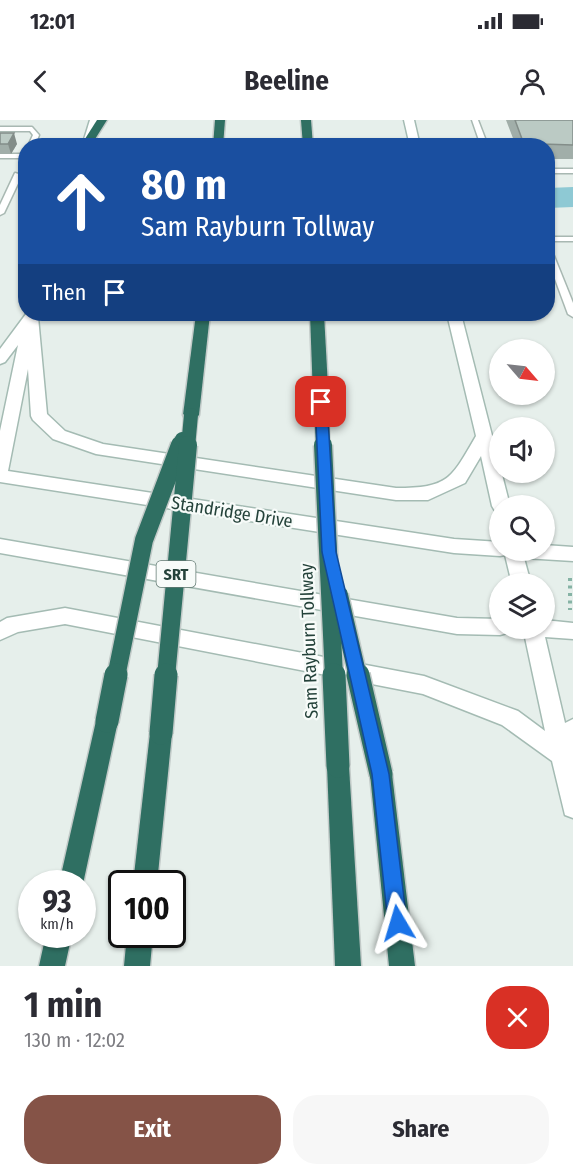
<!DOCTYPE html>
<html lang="en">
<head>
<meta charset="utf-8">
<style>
  body { margin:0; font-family:"Fira Sans Condensed",sans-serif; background:#f7f7f7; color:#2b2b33; height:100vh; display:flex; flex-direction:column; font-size:22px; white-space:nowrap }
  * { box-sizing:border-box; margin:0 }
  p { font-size:20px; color:#7c7c81 }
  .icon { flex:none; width:33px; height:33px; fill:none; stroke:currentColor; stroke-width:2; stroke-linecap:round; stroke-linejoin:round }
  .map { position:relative; height:846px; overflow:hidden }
  .sheet { display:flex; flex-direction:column; background:#fff; flex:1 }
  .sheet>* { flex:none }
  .guide { position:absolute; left:18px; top:18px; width:537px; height:183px; border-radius:24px; box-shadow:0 2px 4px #0004; background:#1a4fa0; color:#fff; overflow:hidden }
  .needle { width:39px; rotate:118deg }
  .fabs { position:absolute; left:489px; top:219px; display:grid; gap:12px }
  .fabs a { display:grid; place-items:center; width:66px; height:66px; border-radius:50%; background:#fff; box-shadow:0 2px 4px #0004; font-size:30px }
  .speed { position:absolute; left:18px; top:750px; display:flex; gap:12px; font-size:30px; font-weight:700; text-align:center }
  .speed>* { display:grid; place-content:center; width:78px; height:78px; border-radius:50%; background:#fff; box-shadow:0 2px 4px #0004; line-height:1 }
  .speed small { font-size:15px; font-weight:400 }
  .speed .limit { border:3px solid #111; border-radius:9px; background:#fff; color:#111 }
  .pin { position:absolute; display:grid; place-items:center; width:51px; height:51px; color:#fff; margin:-26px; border-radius:12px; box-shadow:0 3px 9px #0006 }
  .me { position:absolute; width:66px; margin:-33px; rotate:353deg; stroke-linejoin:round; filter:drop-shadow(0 0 4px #0008) }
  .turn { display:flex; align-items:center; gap:21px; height:126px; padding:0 24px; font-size:27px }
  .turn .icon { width:78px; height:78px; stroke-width:2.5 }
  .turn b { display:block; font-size:42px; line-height:51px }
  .then { display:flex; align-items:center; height:57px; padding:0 24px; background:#0003; gap:12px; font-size:22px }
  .round { display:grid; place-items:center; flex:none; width:63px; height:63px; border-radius:24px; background:#f7f7f7 }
  .summary { display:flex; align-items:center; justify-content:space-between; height:102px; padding:0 24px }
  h1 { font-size:36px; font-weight:700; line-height:45px }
  .cta { display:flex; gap:12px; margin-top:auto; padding:12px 24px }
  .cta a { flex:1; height:69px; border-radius:24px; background:#855347; color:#fff; font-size:24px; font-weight:700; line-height:69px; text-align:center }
  .cta a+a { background:#f7f7f7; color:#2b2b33 }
  .status { display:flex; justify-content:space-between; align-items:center; height:42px; padding:0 30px; background:#fff; direction:ltr }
  .status svg { height:16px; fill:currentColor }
  header { display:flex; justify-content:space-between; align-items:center; height:78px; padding:0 24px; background:#fff; font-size:27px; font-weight:700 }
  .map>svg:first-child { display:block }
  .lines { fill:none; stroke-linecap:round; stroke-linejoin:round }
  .river { fill:#8ec9d4; fill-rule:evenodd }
  .lane-casing { stroke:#a8b8b2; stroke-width:3 }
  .secondary-casing { stroke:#a4bbb3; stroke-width:3 }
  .highway-casing { stroke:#c2cac8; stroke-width:3 }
  .path { stroke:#86b3a5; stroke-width:4; stroke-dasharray:3 4.5; stroke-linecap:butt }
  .lane { fill:#fff; fill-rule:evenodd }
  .secondary { fill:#fff; fill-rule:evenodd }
  .highway { fill:#2f6f62; fill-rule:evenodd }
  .highway-bridge-far2-casing { stroke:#c2cac8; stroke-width:16; stroke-linecap:butt }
  .highway-bridge-far1-casing { stroke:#c2cac8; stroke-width:21; stroke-linecap:butt }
  .highway-bridge-casing { stroke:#c2cac8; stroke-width:26; stroke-linecap:butt }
  .highway-bridge-far2 { stroke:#2f6f62; stroke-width:14 }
  .highway-bridge-far1 { stroke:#2f6f62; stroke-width:18 }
  .highway-bridge { stroke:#2f6f62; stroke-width:23 }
  .wall { fill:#a1aea9 }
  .shaded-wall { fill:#838d89 }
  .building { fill:#bbcac4; stroke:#838d89; stroke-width:1.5 }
  .route { fill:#1a73e8; stroke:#114b97; stroke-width:1.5 }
  .labels { text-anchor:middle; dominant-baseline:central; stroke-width:4.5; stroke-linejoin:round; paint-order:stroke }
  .shield { fill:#f7fbf9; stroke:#637a73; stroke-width:1.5 }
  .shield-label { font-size:16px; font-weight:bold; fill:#24423a }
  .street-label { font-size:18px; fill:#24423a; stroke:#f7fbf9 }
</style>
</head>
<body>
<div class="status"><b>12:01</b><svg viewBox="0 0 49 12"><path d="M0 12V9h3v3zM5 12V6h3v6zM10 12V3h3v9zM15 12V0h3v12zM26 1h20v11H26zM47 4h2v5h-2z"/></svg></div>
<header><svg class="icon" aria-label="back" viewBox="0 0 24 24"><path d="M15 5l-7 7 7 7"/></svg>Beeline<svg class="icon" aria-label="person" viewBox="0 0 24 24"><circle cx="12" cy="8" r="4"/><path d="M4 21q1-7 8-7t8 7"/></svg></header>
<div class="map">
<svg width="573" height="846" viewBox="0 0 573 846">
  <rect width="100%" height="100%" fill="#e6efeb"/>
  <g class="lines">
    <path class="river" d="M573 67V87L548 88V68Z"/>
    <g class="lane-casing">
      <g id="lane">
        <path d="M472 0H478L488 26H481Z"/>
        <path d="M0 7H32L39 15 35 26H28L33 15 30 11H0Z"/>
        <rect x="0" y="34" width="26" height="4"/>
        <rect x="548" y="49" width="25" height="4"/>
        <path d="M15 53 22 55 4 93 0 95V85Z"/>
        <rect x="548" y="117" width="25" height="4"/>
        <path d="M548 128 552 131 573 183V197L568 194 548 140Z"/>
      </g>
    </g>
    <g class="secondary-casing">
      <g id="secondary">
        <path d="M90 0H100L92 26H82Z"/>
        <path d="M404 0H414L420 26H410Z"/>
        <path d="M26 194H36L38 197 47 294 65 311 103 324 396 368C449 368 451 359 476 316L447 194H461L510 386H500V392L495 391 492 386 481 336 465 363 428 380H396L96 334 53 319 33 300 31 296 28 249 8 351 454 419 500 422V430H544V425L573 427V441L524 438 531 464H512L505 435 500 436 454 433 0 362V311L18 225 5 242 0 244V229Z"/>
        <path d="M0 419 457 498 500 499V508H509L507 513 500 515 457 514 0 433Z"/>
        <path d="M65 488 424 556 518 591 545 611 523 508H544V500L573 503V519L545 517 565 603 573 599V698L565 695 552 641 502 605 423 574 65 504 18 512 0 520V502L7 498Z"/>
      </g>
    </g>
    <g class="highway-casing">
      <g id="highway">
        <path d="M97 0H107L92 24H84L83 22Z"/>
        <path d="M215 0H225L223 26H213Z"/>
        <path d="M301 0H311L313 26H303Z"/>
        <path d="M196 194H210L199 295 197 299H185L183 295Z"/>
        <path d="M310 194H324L330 304 328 308H316L314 304Z"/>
        <path d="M107 591 115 594 118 601 83 764H59L96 601 99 594Z"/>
        <path d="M161 603 169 606 172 613 157 764H133L150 613 153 606Z"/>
        <path d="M338 635 346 638 349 646 361 846H335L327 646 330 638Z"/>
        <path d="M381 643 389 646 392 654 415 846H389L370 654 373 646Z"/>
        <path d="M46 814H72L65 846H39Z"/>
        <path d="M127 814H153L150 846H124Z"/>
      </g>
    </g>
    <path class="path" d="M570 458V490"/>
    <use href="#lane" class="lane"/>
    <use href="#secondary" class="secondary"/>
    <use href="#highway" class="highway"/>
    <g class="highway-bridge-far2-casing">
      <g id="highway-bridge-far2">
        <path d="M322 304 323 327"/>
        <path d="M179 327 182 319"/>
        <path d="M188 327 191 295"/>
      </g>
    </g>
    <g class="highway-bridge-far1-casing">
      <g id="highway-bridge-far1">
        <path d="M323 325 334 557"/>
        <path d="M339 475 358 557"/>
        <path d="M116 557 144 420 180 325"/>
        <path d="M166 557 188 325"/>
      </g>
    </g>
    <g class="highway-bridge-casing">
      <g id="highway-bridge">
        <path d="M334 555 338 646"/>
        <path d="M358 555 381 654"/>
        <path d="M107 601 116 555"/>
        <path d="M161 613 166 555"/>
      </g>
    </g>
    <use href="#highway-bridge-far2" class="highway-bridge-far2"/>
    <use href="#highway-bridge-far1" class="highway-bridge-far1"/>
    <use href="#highway-bridge" class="highway-bridge"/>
  </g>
  <g class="wall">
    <path d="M506 0H573V39H548V26H516Z"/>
    <path d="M0 13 17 24 11 34H0Z"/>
  </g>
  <path class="shaded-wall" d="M14 13 17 24 11 34 8 24Z"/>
  <g class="building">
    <path d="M515 0H573V25L542 24 522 19Z"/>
    <path d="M0 13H14L8 24H0Z"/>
  </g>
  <path class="route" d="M321 278 327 282 336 432 389 654 407 803 404 810 398 813 391 810 388 803 372 654 322 432 315 282Z"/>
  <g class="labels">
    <rect class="shield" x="156.5" y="441" width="39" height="26" rx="4.5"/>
    <g class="shield-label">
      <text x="176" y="454">SRT</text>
    </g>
    <g class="street-label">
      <text transform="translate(232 392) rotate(9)">Standridge Drive</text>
      <text transform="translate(309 521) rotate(-92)">Sam Rayburn Tollway</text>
    </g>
  </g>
</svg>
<div class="fabs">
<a><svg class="needle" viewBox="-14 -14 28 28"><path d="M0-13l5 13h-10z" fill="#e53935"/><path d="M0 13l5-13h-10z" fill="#7c7c81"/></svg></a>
<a><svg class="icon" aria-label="sound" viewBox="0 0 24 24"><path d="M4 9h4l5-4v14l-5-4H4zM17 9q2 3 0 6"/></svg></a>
<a><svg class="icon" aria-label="search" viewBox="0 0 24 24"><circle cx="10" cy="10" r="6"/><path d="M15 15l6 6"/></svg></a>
<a><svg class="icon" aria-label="layers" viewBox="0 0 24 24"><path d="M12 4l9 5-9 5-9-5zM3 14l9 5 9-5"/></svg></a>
</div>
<div class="speed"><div>93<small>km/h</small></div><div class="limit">100</div></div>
<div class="pin" style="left:321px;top:282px;background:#d93025"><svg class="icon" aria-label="arrive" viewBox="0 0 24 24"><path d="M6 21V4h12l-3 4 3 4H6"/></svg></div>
<svg class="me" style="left:398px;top:803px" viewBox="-20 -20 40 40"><path d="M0-17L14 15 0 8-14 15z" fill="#1a73e8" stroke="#fff" stroke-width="4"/></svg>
<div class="guide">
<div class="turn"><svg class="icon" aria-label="ahead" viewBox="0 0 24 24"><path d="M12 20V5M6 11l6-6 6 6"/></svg><div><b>80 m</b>Sam Rayburn Tollway</div></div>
<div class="then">Then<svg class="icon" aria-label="arrive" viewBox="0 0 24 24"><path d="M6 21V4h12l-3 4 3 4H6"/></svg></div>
</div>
</div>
<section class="sheet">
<div class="summary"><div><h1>1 min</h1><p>130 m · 12:02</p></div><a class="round" style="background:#d93025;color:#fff"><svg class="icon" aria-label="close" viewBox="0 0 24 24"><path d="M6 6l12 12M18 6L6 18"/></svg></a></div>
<div class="cta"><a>Exit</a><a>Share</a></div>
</section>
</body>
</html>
